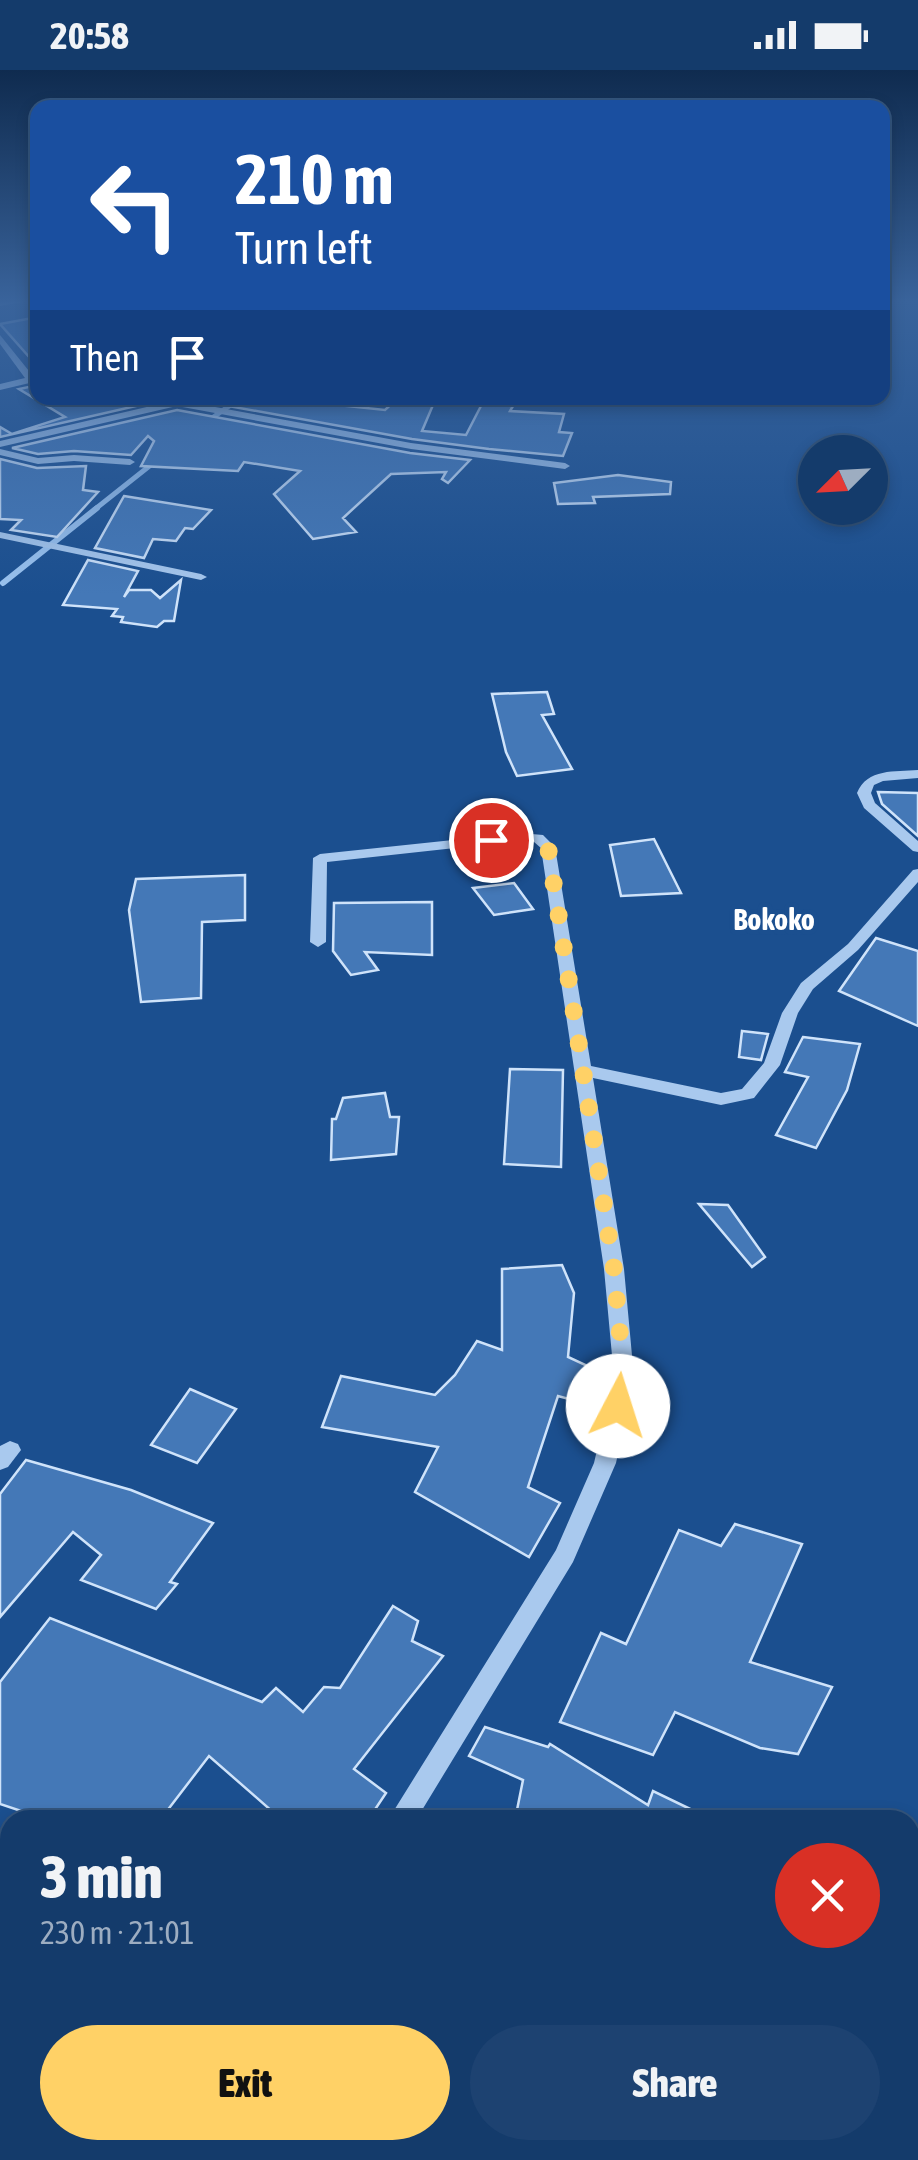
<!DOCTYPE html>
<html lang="en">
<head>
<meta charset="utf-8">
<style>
  body { margin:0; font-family:"Asap Condensed",sans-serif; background:#1d4271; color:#f1f3f6; height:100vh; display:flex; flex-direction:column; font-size:38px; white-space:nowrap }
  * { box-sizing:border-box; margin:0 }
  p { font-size:32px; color:#9dadc1 }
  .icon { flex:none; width:55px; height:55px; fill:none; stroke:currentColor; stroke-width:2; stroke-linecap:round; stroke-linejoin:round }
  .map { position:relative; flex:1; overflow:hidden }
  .details { position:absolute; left:0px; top:1740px; width:920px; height:350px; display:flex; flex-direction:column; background:#143b6b; border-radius:30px 30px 0 0; box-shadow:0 5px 15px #0003,0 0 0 2px #33557e }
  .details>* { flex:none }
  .hud { position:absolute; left:30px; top:30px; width:860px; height:305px; border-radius:20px; box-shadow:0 5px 15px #0003,0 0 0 2px #33557e; background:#1a4fa0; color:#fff; overflow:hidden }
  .needle { width:65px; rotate:246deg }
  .controls { position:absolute; left:798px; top:365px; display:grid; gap:20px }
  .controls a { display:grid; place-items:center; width:90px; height:90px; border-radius:50%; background:#143b6b; box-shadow:0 5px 15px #0003,0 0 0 2px #33557e; font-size:50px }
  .pin { position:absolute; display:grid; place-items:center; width:85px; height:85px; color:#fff; margin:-42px; border:5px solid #fff; border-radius:50%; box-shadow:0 2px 10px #0007 }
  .me { position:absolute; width:110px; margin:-55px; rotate:5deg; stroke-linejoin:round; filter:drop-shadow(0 0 8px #0008) }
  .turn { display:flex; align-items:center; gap:35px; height:210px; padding:0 40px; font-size:45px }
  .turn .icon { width:130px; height:130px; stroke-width:2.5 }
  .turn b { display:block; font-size:70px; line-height:85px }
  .then { display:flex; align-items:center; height:95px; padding:0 40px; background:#0003; gap:20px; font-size:38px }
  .round { display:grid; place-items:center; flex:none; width:105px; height:105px; border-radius:52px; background:#1d4271 }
  .headline { display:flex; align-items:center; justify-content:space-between; height:170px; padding:0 40px }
  h1 { font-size:60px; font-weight:800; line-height:75px }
  .button { display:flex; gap:20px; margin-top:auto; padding:20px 40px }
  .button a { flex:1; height:115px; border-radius:60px; background:#ffd166; color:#111; font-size:40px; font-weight:800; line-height:115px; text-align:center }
  .button a+a { background:#1d4271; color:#f1f3f6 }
  .status { display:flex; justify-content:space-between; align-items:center; height:70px; padding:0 50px; background:#143b6b; direction:ltr }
  .status svg { height:28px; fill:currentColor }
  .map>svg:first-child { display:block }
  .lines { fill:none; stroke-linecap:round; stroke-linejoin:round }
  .stream-far1 { stroke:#9cc4f0; stroke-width:5 }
  .stream { stroke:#9cc4f0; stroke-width:6 }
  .building { fill:#4478b7; stroke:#cfe3fa; stroke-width:2.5 }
  .minor { fill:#a9c9ee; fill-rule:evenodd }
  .route { stroke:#ffd166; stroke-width:18; stroke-dasharray:0 32.4 }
  .labels { text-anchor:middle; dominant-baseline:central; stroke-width:10; stroke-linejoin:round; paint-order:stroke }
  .quarter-label { font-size:30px; font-weight:bold; fill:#fff; stroke:#1b4f8f }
</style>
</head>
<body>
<div class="status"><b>20:58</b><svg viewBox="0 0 49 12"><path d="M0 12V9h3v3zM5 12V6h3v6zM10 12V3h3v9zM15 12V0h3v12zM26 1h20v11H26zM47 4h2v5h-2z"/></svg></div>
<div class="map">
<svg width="918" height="2090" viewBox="0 0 918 2090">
  <rect width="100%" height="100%" fill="#1b4f8f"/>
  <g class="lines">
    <g class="stream-far1">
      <path d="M205 353 232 334V328"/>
      <path d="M94 440 157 390"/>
    </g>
    <path class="stream" d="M3 513 97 438"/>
  </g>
  <g class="building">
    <path d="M38 247V297L0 254Z"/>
    <path d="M38 315V328H171L0 367V357L12 364 65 347 19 319Z"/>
    <path d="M184 328H305L299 331 385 340 397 329 433 335 422 361 466 365 482 334 513 336 510 341 564 344 559 362 572 363 563 386 489 379 412 369Z"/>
    <path d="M177 340 410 383 470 390 448 413 442 409 446 402 391 404 343 448 356 462 313 469 274 424 300 401 244 392 238 401 141 396 154 371 148 366 131 385 74 381 38 384 12 378Z"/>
    <path d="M0 389 37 398 86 396 83 420 98 422 57 467 11 460 21 450 0 449Z"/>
    <path d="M618 405 671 412 670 424 593 427 595 433 558 434 554 413Z"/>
    <path d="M124 426 211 440 193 459 185 458 176 471 153 469 144 488 95 478Z"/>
    <path d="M88 490 138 501 124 527 129 520H151L160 528 181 510 174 551H164L157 557 121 552 123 547 112 546 117 539 63 535Z"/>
    <path d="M547 622 554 644 542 645 572 699 517 706 506 682 492 624Z"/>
    <path d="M878 722 918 723V766L882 734Z"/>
    <path d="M654 769 681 823 621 826 610 775Z"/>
    <path d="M245 805V850L202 852 201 928 141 932 129 840 136 809Z"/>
    <path d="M514 813 533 839 494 845 473 818Z"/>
    <path d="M432 832V885L365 882 378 900 351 905 333 881 334 833Z"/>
    <path d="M876 868 918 881V956L839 921Z"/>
    <path d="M742 961 768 964 761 990 739 987Z"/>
    <path d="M803 967 860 974 847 1020 816 1078 776 1065 808 1007 785 1002Z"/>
    <path d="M510 999 563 1000 561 1097 504 1094Z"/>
    <path d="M385 1023 390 1047H399L396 1084 331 1090 332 1049H336L343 1028Z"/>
    <path d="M699 1134 728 1135 765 1187 752 1197Z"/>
    <path d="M562 1195 574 1223 568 1287 607 1305V1321L595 1336 558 1326 528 1417 560 1433 529 1487 415 1422 438 1377 322 1357 341 1306 435 1325 455 1305 477 1271 502 1280V1199Z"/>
    <path d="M190 1319 236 1339 197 1393 151 1375Z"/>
    <path d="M26 1390 131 1420 213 1453 170 1512 177 1514 156 1539 81 1510 101 1485 73 1462 0 1547V1424Z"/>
    <path d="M735 1454 802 1474 750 1592 832 1617 798 1684 760 1678 675 1642 653 1685 560 1652 601 1563 626 1574 679 1460 721 1476Z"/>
    <path d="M393 1536 418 1551 412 1571 443 1586 354 1699 386 1723 368 1750H282L209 1686 160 1750H48L0 1734V1612L50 1548 262 1632 276 1618 303 1642 324 1617 340 1618Z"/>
    <path d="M485 1657 548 1677 550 1674 648 1735 653 1721 713 1750H515L523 1710 469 1686Z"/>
  </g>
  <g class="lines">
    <g class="minor">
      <path d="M0 232H22L0 236Z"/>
      <path d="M0 265 33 306 38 305V311L0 320V314L25 308 0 274Z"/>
      <path d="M177 330 411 373 565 393 570 396 565 399 411 379 177 336 0 377V371Z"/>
      <path d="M0 379 38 388 74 385 130 389 135 392 130 395 74 391 38 394 0 385Z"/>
      <path d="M0 462 201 504 207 507 201 510 0 468Z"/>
      <path d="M918 700V708L883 711 874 715 871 723 875 733 918 771V782L913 781 864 738 857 723C867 698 895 702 918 700Z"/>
      <path d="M520 763 543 765 555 777 591 996 721 1023 742 1019 764 993 782 943 801 913 848 874 913 800 918 799V812L858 880 813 919 798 943 780 995 754 1028 721 1035 593 1008 624 1199 634 1307 616 1393 573 1492 416 1750H388L556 1480 594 1393 614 1307 604 1199 541 778 534 772 520 771 327 792 326 872 318 877 310 872 313 788 320 784Z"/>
      <path d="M10 1371 18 1374 21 1380 8 1397 0 1400V1376Z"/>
      <path d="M173 2080H206L202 2090H169Z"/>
    </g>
  </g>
  <linearGradient id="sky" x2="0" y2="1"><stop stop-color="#0f2b4f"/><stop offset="0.44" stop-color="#39639b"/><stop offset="1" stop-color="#39639b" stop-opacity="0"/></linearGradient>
  <rect width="918" height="525" fill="url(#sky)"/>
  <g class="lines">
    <path class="route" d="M491 770 538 768 548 777 614 1199 624 1307 618 1336"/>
  </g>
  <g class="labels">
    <g class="quarter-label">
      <text x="774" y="849">Bokoko</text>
    </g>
  </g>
</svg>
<div class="controls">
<a><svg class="needle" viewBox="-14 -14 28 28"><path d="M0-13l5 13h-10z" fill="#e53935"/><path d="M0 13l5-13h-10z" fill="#9dadc1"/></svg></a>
</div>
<div class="pin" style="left:491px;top:770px;background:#d93025"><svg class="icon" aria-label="arrive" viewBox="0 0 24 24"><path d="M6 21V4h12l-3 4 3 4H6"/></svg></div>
<svg class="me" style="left:618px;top:1336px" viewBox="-20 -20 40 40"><circle r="19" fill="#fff"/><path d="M0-13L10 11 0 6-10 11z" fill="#ffd166"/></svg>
<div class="hud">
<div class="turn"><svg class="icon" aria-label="left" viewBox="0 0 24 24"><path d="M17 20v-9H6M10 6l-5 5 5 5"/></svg><div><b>210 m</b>Turn left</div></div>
<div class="then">Then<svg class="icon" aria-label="arrive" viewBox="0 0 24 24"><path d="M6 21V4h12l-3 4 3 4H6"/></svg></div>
</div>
<section class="details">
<div class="headline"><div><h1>3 min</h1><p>230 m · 21:01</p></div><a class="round" style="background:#d93025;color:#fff"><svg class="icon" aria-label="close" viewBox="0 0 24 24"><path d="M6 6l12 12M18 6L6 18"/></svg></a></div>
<div class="button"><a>Exit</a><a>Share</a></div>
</section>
</div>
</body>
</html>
